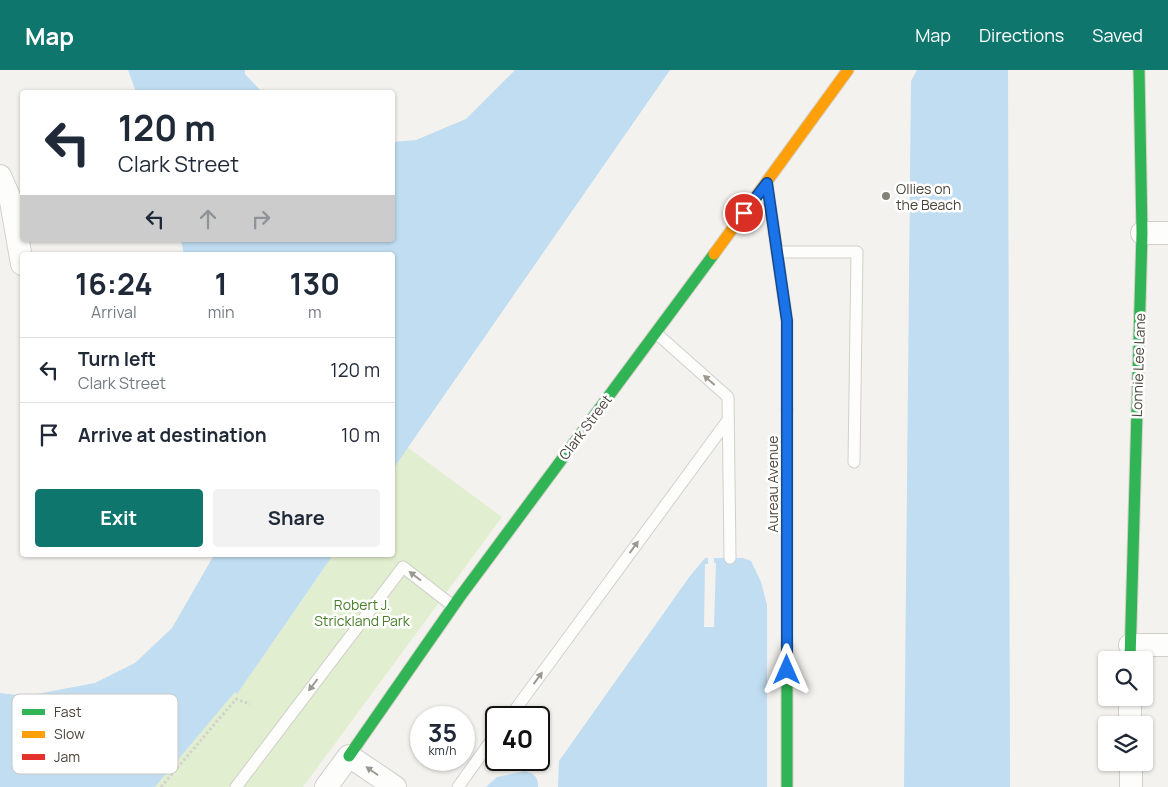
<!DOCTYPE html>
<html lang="en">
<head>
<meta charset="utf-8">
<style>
  body { margin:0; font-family:Manrope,sans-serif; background:#f2f2f3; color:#1f2937; height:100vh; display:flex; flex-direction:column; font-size:19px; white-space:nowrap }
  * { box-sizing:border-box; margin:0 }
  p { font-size:16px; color:#747a83 }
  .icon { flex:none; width:28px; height:28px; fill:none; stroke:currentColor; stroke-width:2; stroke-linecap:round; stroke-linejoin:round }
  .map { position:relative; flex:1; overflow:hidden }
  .drawer { position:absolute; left:20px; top:182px; width:375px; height:305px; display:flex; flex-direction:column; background:#fff; border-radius:5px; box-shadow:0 1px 4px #0004 }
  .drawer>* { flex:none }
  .top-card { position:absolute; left:20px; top:20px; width:375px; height:152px; border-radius:5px; box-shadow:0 1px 4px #0004; background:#fff; color:#1f2937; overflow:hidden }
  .tools { position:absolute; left:1098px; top:581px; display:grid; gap:10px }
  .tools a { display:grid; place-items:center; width:55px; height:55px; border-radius:5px; background:#fff; box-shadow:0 1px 4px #0004; font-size:25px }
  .speed { position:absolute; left:410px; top:636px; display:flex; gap:10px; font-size:25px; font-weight:700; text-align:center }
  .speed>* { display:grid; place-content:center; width:65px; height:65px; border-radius:50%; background:#fff; box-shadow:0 1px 4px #0004; line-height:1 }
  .speed small { font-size:12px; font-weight:400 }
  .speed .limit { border:2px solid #111; border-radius:8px; background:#fff; color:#111 }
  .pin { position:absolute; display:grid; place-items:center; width:42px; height:42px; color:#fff; margin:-21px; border:2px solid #fff; border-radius:50%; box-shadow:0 1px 5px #0007 }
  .me { position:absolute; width:55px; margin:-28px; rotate:0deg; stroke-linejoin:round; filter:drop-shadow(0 0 4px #0008) }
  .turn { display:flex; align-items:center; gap:18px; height:105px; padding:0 15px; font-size:22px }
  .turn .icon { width:65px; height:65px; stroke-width:2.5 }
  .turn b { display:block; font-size:35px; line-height:42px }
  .lanes { display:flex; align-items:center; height:48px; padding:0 15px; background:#0003; justify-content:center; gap:25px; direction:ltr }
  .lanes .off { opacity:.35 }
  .eta { display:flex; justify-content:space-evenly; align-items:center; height:85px; text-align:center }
  .eta b { font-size:30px; font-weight:700; line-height:35px }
  .button { display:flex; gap:10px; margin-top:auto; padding:10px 15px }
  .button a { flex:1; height:58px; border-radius:5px; background:#0f766e; color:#fff; font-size:20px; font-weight:700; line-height:58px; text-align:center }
  .button a+a { background:#f2f2f3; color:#1f2937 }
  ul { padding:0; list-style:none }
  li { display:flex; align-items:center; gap:15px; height:65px; padding:0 15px; border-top:1px solid #e0e1e3 }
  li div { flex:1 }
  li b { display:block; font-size:19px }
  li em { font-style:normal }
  header { display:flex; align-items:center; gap:30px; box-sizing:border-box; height:70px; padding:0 25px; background:#0f766e; color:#fff }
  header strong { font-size:24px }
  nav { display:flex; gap:28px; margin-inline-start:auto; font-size:18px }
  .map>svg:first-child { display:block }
  .green { fill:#e1eecf }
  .water { fill:#c0ddf1 }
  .pier { fill:#f4f2ee }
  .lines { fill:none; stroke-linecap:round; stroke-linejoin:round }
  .lane-casing { stroke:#d2d0cb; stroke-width:13 }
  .street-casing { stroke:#d2d0cb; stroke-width:24 }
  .fast-casing { stroke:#d3cfc5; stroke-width:13 }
  .slow-casing { stroke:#d3cfc5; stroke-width:13 }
  .jam-casing { stroke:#d3cfc5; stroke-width:13 }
  .path { stroke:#d3d2cc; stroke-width:3; stroke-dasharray:2.5 2.5; stroke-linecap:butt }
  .lane { stroke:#fdfdfc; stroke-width:11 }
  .street { stroke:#fdfdfc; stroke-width:22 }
  .fast { stroke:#30b455; stroke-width:11 }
  .slow { stroke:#ff9f0a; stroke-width:11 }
  .jam { stroke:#e5322d; stroke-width:11 }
  .oneway { fill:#9b9791 }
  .route-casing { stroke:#114b97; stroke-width:12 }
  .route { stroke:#1a73e8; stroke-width:9 }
  .poi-dot { fill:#868178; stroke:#fff; stroke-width:2 }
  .labels { text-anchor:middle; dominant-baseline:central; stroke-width:5; stroke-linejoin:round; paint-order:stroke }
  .poi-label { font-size:14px; fill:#4b4439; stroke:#fff; text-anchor:start }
  .street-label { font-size:14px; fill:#4b4439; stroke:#fff }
  .park-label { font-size:14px; fill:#4a7f2a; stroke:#fff }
  .key { fill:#fff; stroke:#c9c7c4; stroke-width:1 }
  .key-label { font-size:14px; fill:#4b4439 }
</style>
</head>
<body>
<header>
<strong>Map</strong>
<nav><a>Map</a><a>Directions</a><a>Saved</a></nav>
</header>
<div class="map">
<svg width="1168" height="717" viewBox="0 0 1168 717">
  <rect width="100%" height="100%" fill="#f4f2ee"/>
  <path class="green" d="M407 377 502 447 303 717H155L235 622 237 624 333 485H392L393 399Z"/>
  <g class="water">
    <path d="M128 0H245V4L262 22H136Z"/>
    <path d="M515 0H670L393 399 392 185H184L181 170H392L393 72 416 70 466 49Z"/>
    <path d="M917 0H1008L1010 717H904L911 11Z"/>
    <path d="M214 485H333L237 624 235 622 155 717H0V623L26 626 95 613 135 593 172 558Z"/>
    <path d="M705 488H743L751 491 761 512 767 535V717H558L559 691 690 506Z"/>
    <path d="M525 701C535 704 538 707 538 717H486L497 707Z"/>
  </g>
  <path class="pier" d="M708 486H714V493H716L714 557H704L705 494H708Z"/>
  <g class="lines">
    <g class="lane-casing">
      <g id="lane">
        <path d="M777 182H857L854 392"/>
        <path d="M656 263 728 327 730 488"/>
        <path d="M509 648 728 350"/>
        <path d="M236 717 403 497 453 536"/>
        <path d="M458 717 496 664"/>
      </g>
    </g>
    <g class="street-casing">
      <g id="street">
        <path d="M0 106 11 131 22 194"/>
        <path d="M1142 163H1168"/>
        <path d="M1130 575H1168"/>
        <path d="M1130 628V655"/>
        <path d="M1131 692V717"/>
        <path d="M326 717 349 686 395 717"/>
      </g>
    </g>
    <g class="fast-casing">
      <g id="fast">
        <path d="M787 575V717"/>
        <path d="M1130 590 1142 163 1139 0"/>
        <path d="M349 686 459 528 714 184"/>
      </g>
    </g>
    <g class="slow-casing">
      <g id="slow">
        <path d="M714 184 848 0"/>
        <path d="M787 340V575"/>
      </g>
    </g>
    <g class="jam-casing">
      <path id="jam" d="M767 113 787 251V340"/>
    </g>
    <path class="path" d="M161 717 236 629 250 634"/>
    <use href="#lane" class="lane"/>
    <use href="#street" class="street"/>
    <use href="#fast" class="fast"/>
    <use href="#slow" class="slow"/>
    <use href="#jam" class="jam"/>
  </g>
  <defs><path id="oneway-solid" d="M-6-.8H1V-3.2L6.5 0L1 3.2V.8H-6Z" transform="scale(1.25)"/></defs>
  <g class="oneway">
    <use href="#oneway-solid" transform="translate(709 310) rotate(-139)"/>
    <use href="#oneway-solid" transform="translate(634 477) rotate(-54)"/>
    <use href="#oneway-solid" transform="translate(415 506) rotate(-143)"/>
    <use href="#oneway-solid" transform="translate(538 608) rotate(-54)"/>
    <use href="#oneway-solid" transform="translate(313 615) rotate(127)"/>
    <use href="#oneway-solid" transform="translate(372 701) rotate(-145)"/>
  </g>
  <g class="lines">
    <g class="route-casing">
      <path id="route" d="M744 143 767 113 787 251V600"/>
    </g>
    <use href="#route" class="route"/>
  </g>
  <circle class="poi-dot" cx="886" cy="126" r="5"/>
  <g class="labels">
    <g class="poi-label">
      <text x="896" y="118">Ollies on<tspan x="896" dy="16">the Beach</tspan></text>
    </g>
    <g class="street-label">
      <text transform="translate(1138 295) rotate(-88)">Lonnie Lee Lane</text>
      <text transform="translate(585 357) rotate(-53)">Clark Street</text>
      <text transform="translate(772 414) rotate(-90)">Aureau Avenue</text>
    </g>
    <g class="park-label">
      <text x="362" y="534">Robert J.<tspan x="362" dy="16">Strickland Park</tspan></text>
    </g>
  </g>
  <rect x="12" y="624" width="166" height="80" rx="8" class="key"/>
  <rect x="22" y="639" width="23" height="6" fill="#30b455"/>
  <rect x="22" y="661" width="23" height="7" fill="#ff9f0a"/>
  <rect x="22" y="684" width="23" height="6" fill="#e5322d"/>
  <g class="key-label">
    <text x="54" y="647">Fast</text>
    <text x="54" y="669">Slow</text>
    <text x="54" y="692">Jam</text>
  </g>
</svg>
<div class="tools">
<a><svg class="icon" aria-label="search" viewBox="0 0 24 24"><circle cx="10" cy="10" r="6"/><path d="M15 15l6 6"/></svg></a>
<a><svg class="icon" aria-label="layers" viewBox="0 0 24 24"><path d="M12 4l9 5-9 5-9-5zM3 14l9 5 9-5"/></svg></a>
</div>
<div class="speed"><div>35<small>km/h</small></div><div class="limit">40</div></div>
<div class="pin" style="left:744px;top:143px;background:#d93025"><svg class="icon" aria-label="arrive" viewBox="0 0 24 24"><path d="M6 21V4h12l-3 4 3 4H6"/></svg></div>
<svg class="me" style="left:787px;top:600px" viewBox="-20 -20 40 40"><path d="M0-17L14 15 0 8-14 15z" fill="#1a73e8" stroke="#fff" stroke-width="4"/></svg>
<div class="top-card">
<div class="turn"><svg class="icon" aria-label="left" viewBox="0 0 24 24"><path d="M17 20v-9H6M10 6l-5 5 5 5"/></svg><div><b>120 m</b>Clark Street</div></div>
<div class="lanes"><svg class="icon" aria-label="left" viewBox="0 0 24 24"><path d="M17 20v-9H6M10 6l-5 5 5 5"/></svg><svg class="icon off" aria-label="ahead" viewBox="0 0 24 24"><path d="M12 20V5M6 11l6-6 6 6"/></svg><svg class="icon off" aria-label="right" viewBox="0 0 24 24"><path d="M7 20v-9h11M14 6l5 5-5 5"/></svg></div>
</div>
<section class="drawer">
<div class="eta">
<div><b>16:24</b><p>Arrival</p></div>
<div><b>1</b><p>min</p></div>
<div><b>130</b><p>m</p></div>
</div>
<ul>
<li><svg class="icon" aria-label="left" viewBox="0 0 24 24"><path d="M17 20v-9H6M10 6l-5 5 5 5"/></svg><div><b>Turn left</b><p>Clark Street</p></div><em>120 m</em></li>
<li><svg class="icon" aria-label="arrive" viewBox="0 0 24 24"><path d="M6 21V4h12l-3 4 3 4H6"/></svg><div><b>Arrive at destination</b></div><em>10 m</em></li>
</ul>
<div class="button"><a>Exit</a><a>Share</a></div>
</section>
</div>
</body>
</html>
